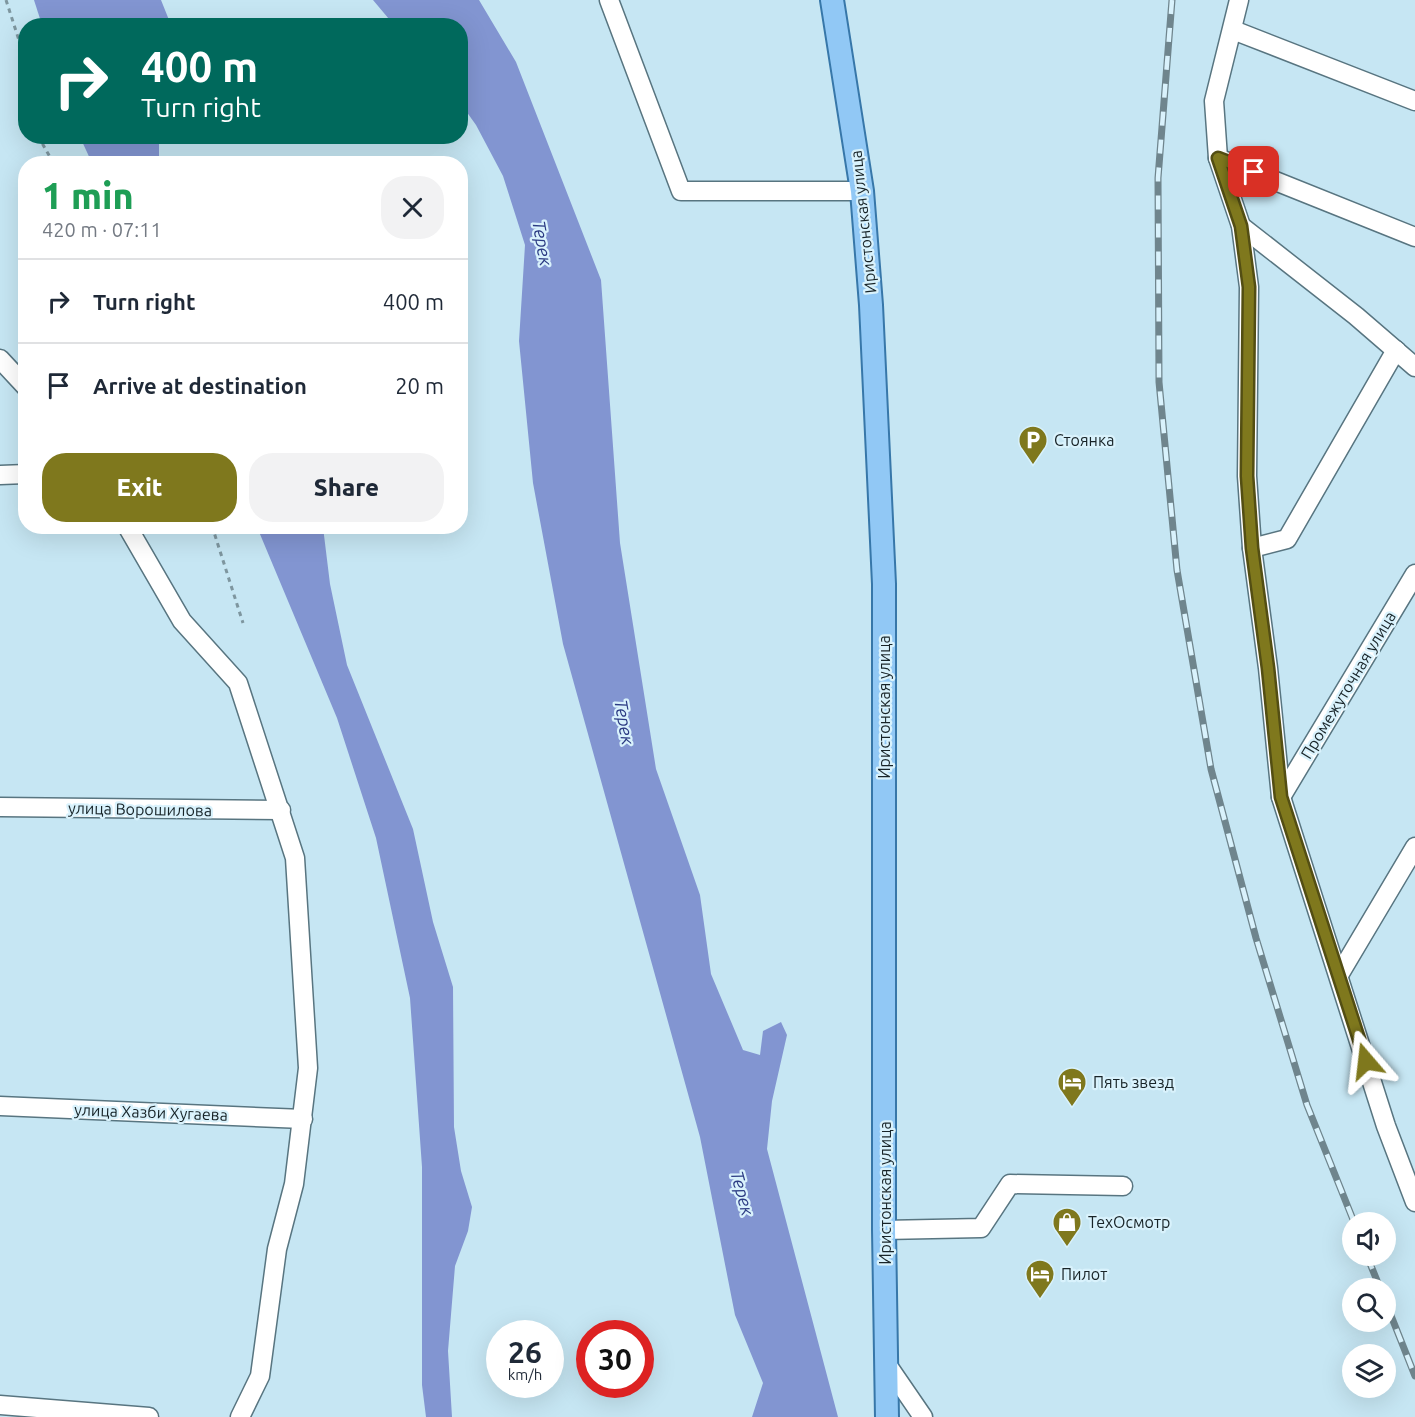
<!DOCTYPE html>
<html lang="en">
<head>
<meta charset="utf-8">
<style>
  body { margin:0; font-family:Ubuntu,sans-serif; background:#f2f2f3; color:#1f2937; height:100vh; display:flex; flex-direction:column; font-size:22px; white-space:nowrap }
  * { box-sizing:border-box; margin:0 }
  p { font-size:20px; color:#747a83 }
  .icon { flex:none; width:33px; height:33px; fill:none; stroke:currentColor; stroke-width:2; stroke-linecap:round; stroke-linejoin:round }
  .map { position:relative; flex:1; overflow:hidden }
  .sheet { position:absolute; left:18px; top:156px; width:450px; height:378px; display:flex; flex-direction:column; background:#fff; border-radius:24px; box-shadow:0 6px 24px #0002 }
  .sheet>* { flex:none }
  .hud { position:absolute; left:18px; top:18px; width:450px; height:126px; border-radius:24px; box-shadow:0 6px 24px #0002; background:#00695c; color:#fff; overflow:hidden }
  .buttons { position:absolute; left:1342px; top:1212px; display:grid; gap:12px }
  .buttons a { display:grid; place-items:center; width:54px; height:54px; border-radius:50%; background:#fff; box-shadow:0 6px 24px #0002; font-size:30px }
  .speed { position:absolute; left:486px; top:1320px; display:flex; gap:12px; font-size:30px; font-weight:700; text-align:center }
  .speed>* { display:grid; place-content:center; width:78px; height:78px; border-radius:50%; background:#fff; box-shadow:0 6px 24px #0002; line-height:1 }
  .speed small { font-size:15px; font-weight:400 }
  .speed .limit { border:9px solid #d22; background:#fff; color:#111 }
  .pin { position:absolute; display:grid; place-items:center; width:51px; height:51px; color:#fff; margin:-26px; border-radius:12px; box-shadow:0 3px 9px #0006 }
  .me { position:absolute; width:66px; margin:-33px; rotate:343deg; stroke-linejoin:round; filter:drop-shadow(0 0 4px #0008) }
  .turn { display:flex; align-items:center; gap:21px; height:126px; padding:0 24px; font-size:27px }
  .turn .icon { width:78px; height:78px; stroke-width:2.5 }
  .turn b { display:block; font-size:42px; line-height:51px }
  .round { display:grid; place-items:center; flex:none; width:63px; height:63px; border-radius:24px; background:#f2f2f3 }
  .overview { display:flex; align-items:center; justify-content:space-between; height:102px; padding:0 24px }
  h1 { font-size:36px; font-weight:800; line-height:45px; color:#1e9e55 }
  .button { display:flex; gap:12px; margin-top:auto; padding:12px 24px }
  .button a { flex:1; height:69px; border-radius:24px; background:#7f781d; color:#fff; font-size:24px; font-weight:800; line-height:69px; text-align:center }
  .button a+a { background:#f2f2f3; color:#1f2937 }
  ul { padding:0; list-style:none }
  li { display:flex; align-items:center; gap:18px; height:84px; padding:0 24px; border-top:2px solid #e0e1e3 }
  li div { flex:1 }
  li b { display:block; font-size:22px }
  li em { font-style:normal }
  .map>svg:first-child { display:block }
  .water { fill:#8295d1 }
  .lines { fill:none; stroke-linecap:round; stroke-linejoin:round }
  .minor-casing { stroke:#587580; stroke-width:21 }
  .major-casing { stroke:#3777a9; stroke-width:26 }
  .path { stroke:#7e969f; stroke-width:3; stroke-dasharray:4.5 4.5; stroke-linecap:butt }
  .minor { stroke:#fff; stroke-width:18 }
  .major { stroke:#91c8f5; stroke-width:22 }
  .rail-casing { stroke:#6f858d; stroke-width:7 }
  .rail { stroke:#d9f2fc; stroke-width:4.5; stroke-dasharray:14; stroke-linecap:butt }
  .route-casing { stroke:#534e13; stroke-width:15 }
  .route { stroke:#7f781d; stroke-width:10 }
  .labels { text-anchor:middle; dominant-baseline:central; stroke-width:4.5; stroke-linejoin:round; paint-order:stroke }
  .street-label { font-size:16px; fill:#182428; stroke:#d9f2fc }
  .poi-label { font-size:16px; fill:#182428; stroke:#d9f2fc; text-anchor:start }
  .water-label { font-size:18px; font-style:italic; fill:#2b3b83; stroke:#d9f2fc }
</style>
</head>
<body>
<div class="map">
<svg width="1415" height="1417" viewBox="0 0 1415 1417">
  <rect width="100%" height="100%" fill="#c6e6f3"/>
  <g class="water">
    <path d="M34 0H161L171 25H42Z"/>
    <path d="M373 0H479L516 62 601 280 620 543 656 769 700 895 711 974 743 1050 760 1055 763 1031 781 1022 787 1035 772 1101 767 1149 838 1417H752L763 1383 735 1315 700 1137 563 644 533 483 519 341 525 245 503 176 476 125 461 104 460 26 394 25Z"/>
    <path d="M80 137H159V163H92Z"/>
    <path d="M257 527H323L330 584 347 665 413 829 433 922 453 987 454 1127 461 1171 472 1207 468 1231 455 1266 448 1351 452 1417H426L422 1385V1167L410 998 376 838 337 718Z"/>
  </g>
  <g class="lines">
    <g class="minor-casing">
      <g id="minor">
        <path d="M609 0 681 191H862"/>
        <path d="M1239 0 1214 101 1218 158 1241 226 1249 287 1247 476 1252 548 1268 668 1281 797 1386 1126 1415 1202"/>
        <path d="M1233 30 1415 101"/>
        <path d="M1218 158 1415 237"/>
        <path d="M1241 226 1356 316 1415 367"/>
        <path d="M0 359 26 387"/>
        <path d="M0 475 26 474"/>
        <path d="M127 526 182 621 238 683 295 858 308 1068 294 1184 277 1249 260 1376 240 1417"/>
        <path d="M1252 548 1287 539 1396 350"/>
        <path d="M1281 797 1415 574"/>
        <path d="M0 807 281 810"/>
        <path d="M1339 975 1415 847"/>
        <path d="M0 1106 303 1119"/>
        <path d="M884 1230 981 1228 1010 1184 1123 1186"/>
        <path d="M888 1366 923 1417"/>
        <path d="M0 1405 149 1417"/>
      </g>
    </g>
    <g class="major-casing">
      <path id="major" d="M832 0 862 191 871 305 884 584V1230L887 1417"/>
    </g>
    <g class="path">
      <path d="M6 0 26 62"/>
      <path d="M38 136 54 164"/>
      <path d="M212 526 243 623"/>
    </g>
    <use href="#minor" class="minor"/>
    <use href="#major" class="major"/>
    <g class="rail-casing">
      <g id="rail">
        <path d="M1172 0 1158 178 1159 382 1177 570 1211 769 1256 938 1307 1105 1354 1222"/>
        <path d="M1367 1256 1380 1288"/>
        <path d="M1386 1303 1415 1376"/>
      </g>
    </g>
    <use href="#rail" class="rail"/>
  </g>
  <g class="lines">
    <g class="route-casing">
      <path id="route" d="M1254 172 1218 158 1241 226 1249 287 1247 476 1252 548 1268 668 1281 797 1366 1061"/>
    </g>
    <use href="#route" class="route"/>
  </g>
  <defs>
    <g id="parking-pin" transform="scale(1.5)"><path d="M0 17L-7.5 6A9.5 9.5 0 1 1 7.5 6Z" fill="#7f781d" stroke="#d9f2fc"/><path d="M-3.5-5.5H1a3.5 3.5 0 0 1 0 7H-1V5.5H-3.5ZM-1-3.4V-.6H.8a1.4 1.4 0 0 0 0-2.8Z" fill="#fff"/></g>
    <g id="hotel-pin" transform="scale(1.5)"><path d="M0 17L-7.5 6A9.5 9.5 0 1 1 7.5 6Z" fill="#7f781d" stroke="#d9f2fc"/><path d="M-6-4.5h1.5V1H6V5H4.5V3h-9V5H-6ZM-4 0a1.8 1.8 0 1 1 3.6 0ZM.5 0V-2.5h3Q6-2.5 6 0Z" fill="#fff"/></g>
    <g id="shop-pin" transform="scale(1.5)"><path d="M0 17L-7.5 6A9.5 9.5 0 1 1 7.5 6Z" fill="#7f781d" stroke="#d9f2fc"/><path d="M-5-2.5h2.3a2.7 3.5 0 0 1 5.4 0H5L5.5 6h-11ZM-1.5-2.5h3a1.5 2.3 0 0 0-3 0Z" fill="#fff"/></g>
  </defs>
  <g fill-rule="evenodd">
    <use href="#parking-pin" x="1033" y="440"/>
    <use href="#hotel-pin" x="1072" y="1082"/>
    <use href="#shop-pin" x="1067" y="1222"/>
    <use href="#hotel-pin" x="1040" y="1274"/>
  </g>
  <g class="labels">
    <g class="street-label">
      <text transform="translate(863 222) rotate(-96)">Иристонская улица</text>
      <text transform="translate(1348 685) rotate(-59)">Промежуточная улица</text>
      <text transform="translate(884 707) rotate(-90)">Иристонская улица</text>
      <text transform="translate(140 809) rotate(1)">улица Ворошилова</text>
      <text transform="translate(151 1112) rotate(2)">улица Хазби Хугаева</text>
      <text transform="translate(885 1193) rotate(-90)">Иристонская улица</text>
    </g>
    <g class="poi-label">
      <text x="1054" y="440">Стоянка</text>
      <text x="1093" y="1082">Пять звезд</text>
      <text x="1088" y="1222">ТехОсмотр</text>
      <text x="1061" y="1274">Пилот</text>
    </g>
    <g class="water-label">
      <text transform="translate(543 243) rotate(80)">Терек</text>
      <text transform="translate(625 722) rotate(80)">Терек</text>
      <text transform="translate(743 1193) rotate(75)">Терек</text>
    </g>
  </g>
</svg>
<div class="buttons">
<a><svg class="icon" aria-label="sound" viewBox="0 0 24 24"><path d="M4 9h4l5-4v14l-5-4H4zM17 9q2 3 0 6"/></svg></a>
<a><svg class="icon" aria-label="search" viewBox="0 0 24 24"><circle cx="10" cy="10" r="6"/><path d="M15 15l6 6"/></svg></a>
<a><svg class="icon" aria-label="layers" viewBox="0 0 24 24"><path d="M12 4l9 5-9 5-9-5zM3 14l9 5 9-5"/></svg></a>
</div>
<div class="speed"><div>26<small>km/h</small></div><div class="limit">30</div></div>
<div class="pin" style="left:1254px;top:172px;background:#d93025"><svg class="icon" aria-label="arrive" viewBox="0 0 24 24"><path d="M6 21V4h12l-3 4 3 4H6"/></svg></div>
<svg class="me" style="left:1366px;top:1061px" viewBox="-20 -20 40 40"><path d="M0-17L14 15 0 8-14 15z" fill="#7f781d" stroke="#fff" stroke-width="4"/></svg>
<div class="hud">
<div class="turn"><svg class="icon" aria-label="right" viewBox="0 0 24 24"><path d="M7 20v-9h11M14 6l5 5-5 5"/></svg><div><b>400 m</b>Turn right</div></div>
</div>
<section class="sheet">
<div class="overview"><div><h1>1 min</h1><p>420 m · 07:11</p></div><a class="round"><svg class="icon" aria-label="close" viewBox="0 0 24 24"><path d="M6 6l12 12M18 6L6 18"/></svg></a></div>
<ul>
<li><svg class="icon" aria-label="right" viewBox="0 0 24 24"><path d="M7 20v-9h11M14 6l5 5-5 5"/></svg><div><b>Turn right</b></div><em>400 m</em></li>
<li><svg class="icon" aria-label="arrive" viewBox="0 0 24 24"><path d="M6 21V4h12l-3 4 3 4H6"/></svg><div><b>Arrive at destination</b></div><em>20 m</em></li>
</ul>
<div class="button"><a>Exit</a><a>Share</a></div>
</section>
</div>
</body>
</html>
